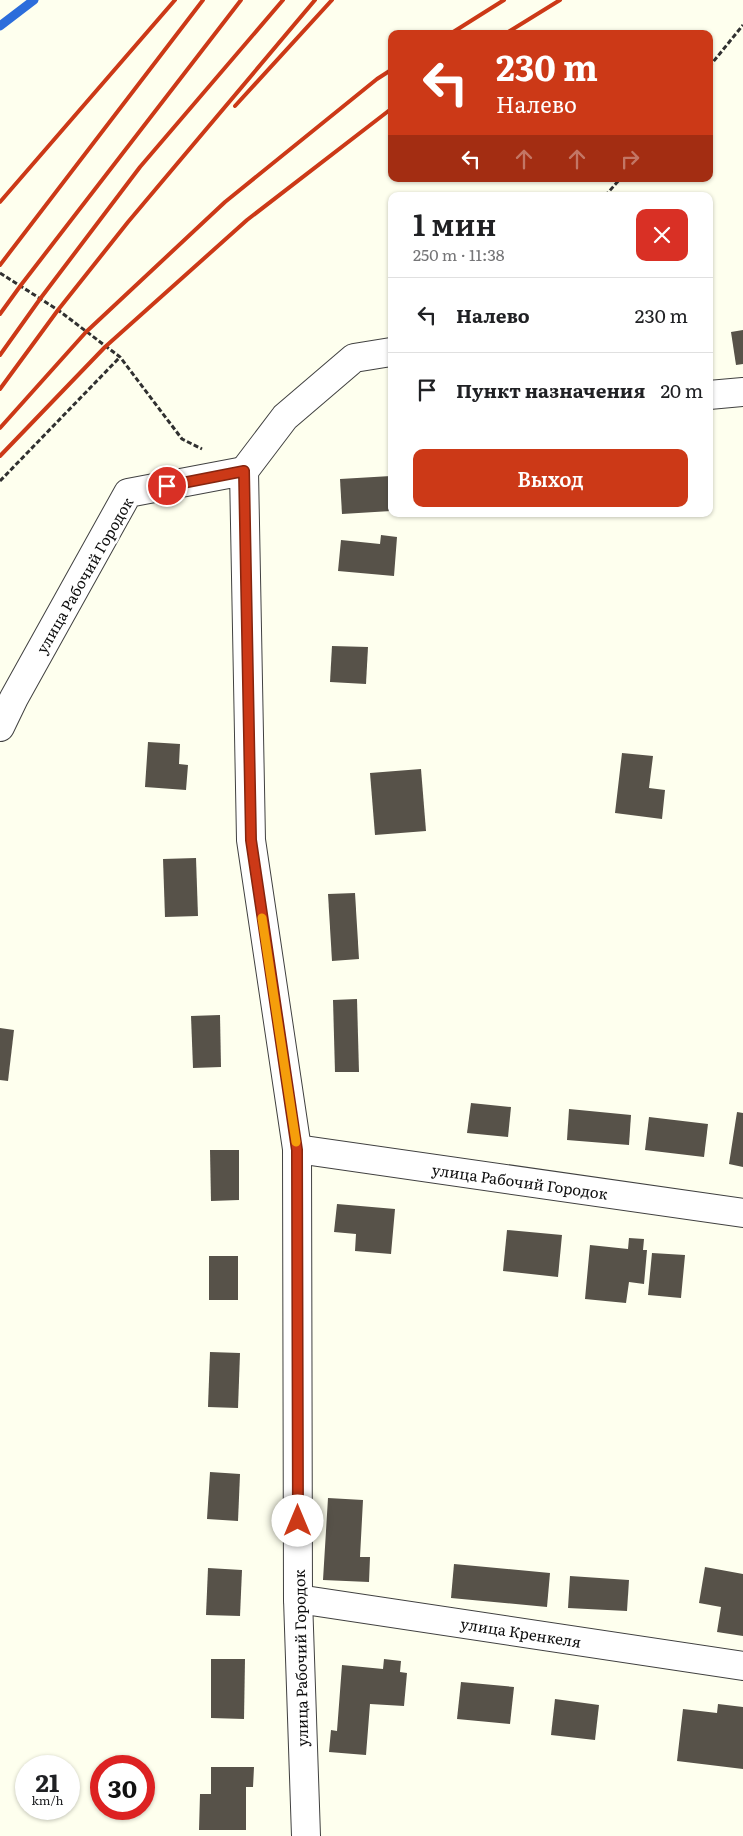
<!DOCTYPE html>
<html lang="ru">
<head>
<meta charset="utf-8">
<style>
  body { margin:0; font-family:Literata,serif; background:#f2f2f2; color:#202124; height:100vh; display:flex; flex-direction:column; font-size:19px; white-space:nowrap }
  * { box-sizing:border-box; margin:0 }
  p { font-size:16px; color:#757577 }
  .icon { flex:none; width:28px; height:28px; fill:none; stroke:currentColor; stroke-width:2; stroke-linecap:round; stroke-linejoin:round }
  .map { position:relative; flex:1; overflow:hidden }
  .side { position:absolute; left:388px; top:192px; width:325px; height:325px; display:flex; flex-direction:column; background:#fff; border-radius:10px; box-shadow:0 1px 4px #0004 }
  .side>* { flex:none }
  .top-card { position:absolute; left:388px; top:30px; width:325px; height:152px; border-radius:10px; box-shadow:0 1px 4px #0004; background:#cc3917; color:#fff; overflow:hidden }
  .speed { position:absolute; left:15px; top:1755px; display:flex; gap:10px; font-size:25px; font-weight:700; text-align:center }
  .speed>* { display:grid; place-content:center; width:65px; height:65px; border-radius:50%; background:#fff; box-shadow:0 1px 4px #0004; line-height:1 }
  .speed small { font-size:12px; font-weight:400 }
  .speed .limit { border:8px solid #d22; background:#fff; color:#111 }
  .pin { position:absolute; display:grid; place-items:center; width:42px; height:42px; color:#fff; margin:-21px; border:2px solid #fff; border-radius:50%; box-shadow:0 1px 5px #0007 }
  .me { position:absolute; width:55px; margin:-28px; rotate:0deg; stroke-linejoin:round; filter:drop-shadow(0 0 4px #0008) }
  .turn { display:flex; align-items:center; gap:18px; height:105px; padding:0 25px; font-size:22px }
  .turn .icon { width:65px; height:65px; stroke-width:2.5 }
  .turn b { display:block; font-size:35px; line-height:42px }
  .lanes { display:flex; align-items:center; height:48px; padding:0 25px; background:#0003; justify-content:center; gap:25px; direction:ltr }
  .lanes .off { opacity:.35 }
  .round { display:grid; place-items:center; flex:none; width:52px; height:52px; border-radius:10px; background:#f2f2f2 }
  .overview { display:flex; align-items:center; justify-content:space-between; height:85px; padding:0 25px }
  h1 { font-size:30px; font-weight:600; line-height:38px }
  .button { display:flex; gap:10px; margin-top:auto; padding:10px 25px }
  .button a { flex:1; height:58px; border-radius:10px; background:#cc3917; color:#fff; font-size:20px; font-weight:600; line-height:58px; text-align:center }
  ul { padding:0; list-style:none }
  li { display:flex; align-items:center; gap:15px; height:75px; padding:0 25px; border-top:1px solid #e0e0e0 }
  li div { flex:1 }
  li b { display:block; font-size:19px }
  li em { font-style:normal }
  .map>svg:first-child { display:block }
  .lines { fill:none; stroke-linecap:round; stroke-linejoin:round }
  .stream { stroke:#2c6ddb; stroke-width:9 }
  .building { fill:#575249 }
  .minor-casing { stroke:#414141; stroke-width:30 }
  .path { stroke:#303030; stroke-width:3; stroke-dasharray:5 2.5; stroke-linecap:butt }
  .minor { stroke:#fff; stroke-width:28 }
  .rail { stroke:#cc3917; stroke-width:4 }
  .route-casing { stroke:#85250f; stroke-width:12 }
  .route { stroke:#cc3917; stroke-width:9 }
  .slow { stroke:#f59e0b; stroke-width:9 }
  .labels { text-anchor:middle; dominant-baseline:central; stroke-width:5; stroke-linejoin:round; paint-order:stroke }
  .street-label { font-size:15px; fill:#0e0e0e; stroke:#fff }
</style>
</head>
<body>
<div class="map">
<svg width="743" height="1836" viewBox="0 0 743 1836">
  <rect width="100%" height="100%" fill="#feffee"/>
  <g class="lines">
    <path class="stream" d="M0 26 34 0"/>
  </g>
  <g class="building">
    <path d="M743 330V364L736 365 731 332Z"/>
    <path d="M391 476V511L342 514 340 479Z"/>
    <path d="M381 535 397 537 394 576 338 571 341 540 380 544Z"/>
    <path d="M332 646 368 647 366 684 330 682Z"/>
    <path d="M148 742 180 744 179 764 188 765 186 790 145 787Z"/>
    <path d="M622 753 653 756 649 788 665 790 662 819 615 813Z"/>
    <path d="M421 769 426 831 375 835 370 773Z"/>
    <path d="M196 858 198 916 165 917 163 859Z"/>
    <path d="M355 893 359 959 332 961 328 894Z"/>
    <path d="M357 999 359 1072H335L333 1000Z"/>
    <path d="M220 1015 221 1067 193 1068 191 1016Z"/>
    <path d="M0 1028 14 1030 8 1081 0 1080Z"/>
    <path d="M471 1103 511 1107 508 1137 467 1133Z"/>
    <path d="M569 1109 631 1115 629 1145 567 1140Z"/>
    <path d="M737 1112 743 1113V1167L729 1164Z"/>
    <path d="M649 1117 708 1124 704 1157 645 1150Z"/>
    <path d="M210 1150H239V1200L211 1201Z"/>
    <path d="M337 1204 395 1209 391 1254 355 1251 356 1234 334 1232Z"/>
    <path d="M507 1230 562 1235 558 1277 503 1271Z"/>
    <path d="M629 1238 644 1239 643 1250H647L644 1284 629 1282 626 1303 585 1299 590 1245 628 1249Z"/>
    <path d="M652 1253 685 1255 681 1298 648 1295Z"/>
    <rect x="209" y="1256" width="29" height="44"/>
    <path d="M210 1352 240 1353 238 1408 208 1407Z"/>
    <path d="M210 1472 240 1474 238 1521 207 1519Z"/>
    <path d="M328 1498 363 1500 360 1557H370L369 1582 323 1580Z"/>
    <path d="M454 1564 550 1573 547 1607 451 1598Z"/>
    <path d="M705 1567 743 1574V1636L717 1632 721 1607 699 1603Z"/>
    <path d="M208 1568 242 1570 240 1616 206 1615Z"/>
    <path d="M570 1576 629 1580 627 1611 568 1608Z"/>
    <path d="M211 1659H245L244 1719 211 1718Z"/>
    <path d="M384 1659 401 1661 400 1672 407 1673 404 1706 370 1704 366 1755 329 1752 331 1730 337 1731 342 1665 383 1669Z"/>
    <path d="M461 1682 514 1687 510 1724 457 1719Z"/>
    <path d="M555 1699 599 1705 595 1740 551 1735Z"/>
    <path d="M718 1704 743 1707V1769L677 1761 683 1709 717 1713Z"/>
    <path d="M211 1767H254L253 1787H246V1830H199L200 1794H211Z"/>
  </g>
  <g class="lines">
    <g class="minor-casing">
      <g id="minor">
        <path d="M709 395 743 392"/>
        <path d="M244 471 285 417 354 358 391 352"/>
        <path d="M0 727 14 698 128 493 244 471 251 840 297 1149 298 1599 306 1836"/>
        <path d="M297 1149 743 1213"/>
        <path d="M298 1599 743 1666"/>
      </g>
    </g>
    <g class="path">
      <path d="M709 67 743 25"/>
      <path d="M605 196 620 179"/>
      <path d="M0 273 58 310 120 357 182 439 202 449"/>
      <path d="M0 481 120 357"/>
    </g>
    <use href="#minor" class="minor"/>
    <g class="rail">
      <path d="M450 34 504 0"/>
      <path d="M505 34 560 0"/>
      <path d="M235 106 332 0"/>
      <path d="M0 202 175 0"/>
      <path d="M0 265 203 0"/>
      <path d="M0 314 21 285 241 0"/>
      <path d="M0 355 40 299 140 167 283 0"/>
      <path d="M0 389 58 310 128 222 315 0"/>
      <path d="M0 428 86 332 225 202 377 79 391 70"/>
      <path d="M0 456 105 347 247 220 391 109"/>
    </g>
  </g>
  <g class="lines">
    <g class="route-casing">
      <path id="route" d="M167 486 244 471 251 840 297 1150 298 1521"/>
    </g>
    <use href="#route" class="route"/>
    <path class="slow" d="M262 918 296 1142"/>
  </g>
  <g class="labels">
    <g class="street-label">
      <text transform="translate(84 575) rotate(-60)">улица Рабочий Городок</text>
      <text transform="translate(520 1181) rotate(8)">улица Рабочий Городок</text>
      <text transform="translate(521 1632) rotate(9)">улица Кренкеля</text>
      <text transform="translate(300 1658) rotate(-91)">улица Рабочий Городок</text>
    </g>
  </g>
</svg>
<div class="speed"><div>21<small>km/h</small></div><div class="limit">30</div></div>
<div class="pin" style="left:167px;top:486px;background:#d93025"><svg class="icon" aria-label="arrive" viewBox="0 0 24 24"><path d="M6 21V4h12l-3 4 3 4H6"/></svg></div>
<svg class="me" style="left:298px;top:1521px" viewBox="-20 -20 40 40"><circle r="19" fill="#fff"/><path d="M0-13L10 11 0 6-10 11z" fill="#cc3917"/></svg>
<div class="top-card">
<div class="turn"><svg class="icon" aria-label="left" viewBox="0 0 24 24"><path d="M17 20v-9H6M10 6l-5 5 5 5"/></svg><div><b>230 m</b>Налево</div></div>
<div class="lanes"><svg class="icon" aria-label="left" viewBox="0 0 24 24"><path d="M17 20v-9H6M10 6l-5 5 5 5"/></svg><svg class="icon off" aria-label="ahead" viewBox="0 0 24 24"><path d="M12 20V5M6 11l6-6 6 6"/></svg><svg class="icon off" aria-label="ahead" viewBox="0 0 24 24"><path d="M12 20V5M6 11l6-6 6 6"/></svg><svg class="icon off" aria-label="right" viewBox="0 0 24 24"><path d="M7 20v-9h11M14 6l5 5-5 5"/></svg></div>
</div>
<section class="side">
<div class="overview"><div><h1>1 мин</h1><p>250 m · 11:38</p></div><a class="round" style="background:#d93025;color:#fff"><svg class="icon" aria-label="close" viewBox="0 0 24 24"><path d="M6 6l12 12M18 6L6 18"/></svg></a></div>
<ul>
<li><svg class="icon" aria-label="left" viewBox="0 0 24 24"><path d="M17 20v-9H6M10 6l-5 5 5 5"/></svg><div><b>Налево</b></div><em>230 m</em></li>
<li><svg class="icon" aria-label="arrive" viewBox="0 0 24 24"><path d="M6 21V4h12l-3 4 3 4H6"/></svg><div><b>Пункт назначения</b></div><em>20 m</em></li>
</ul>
<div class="button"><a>Выход</a></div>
</section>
</div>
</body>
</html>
